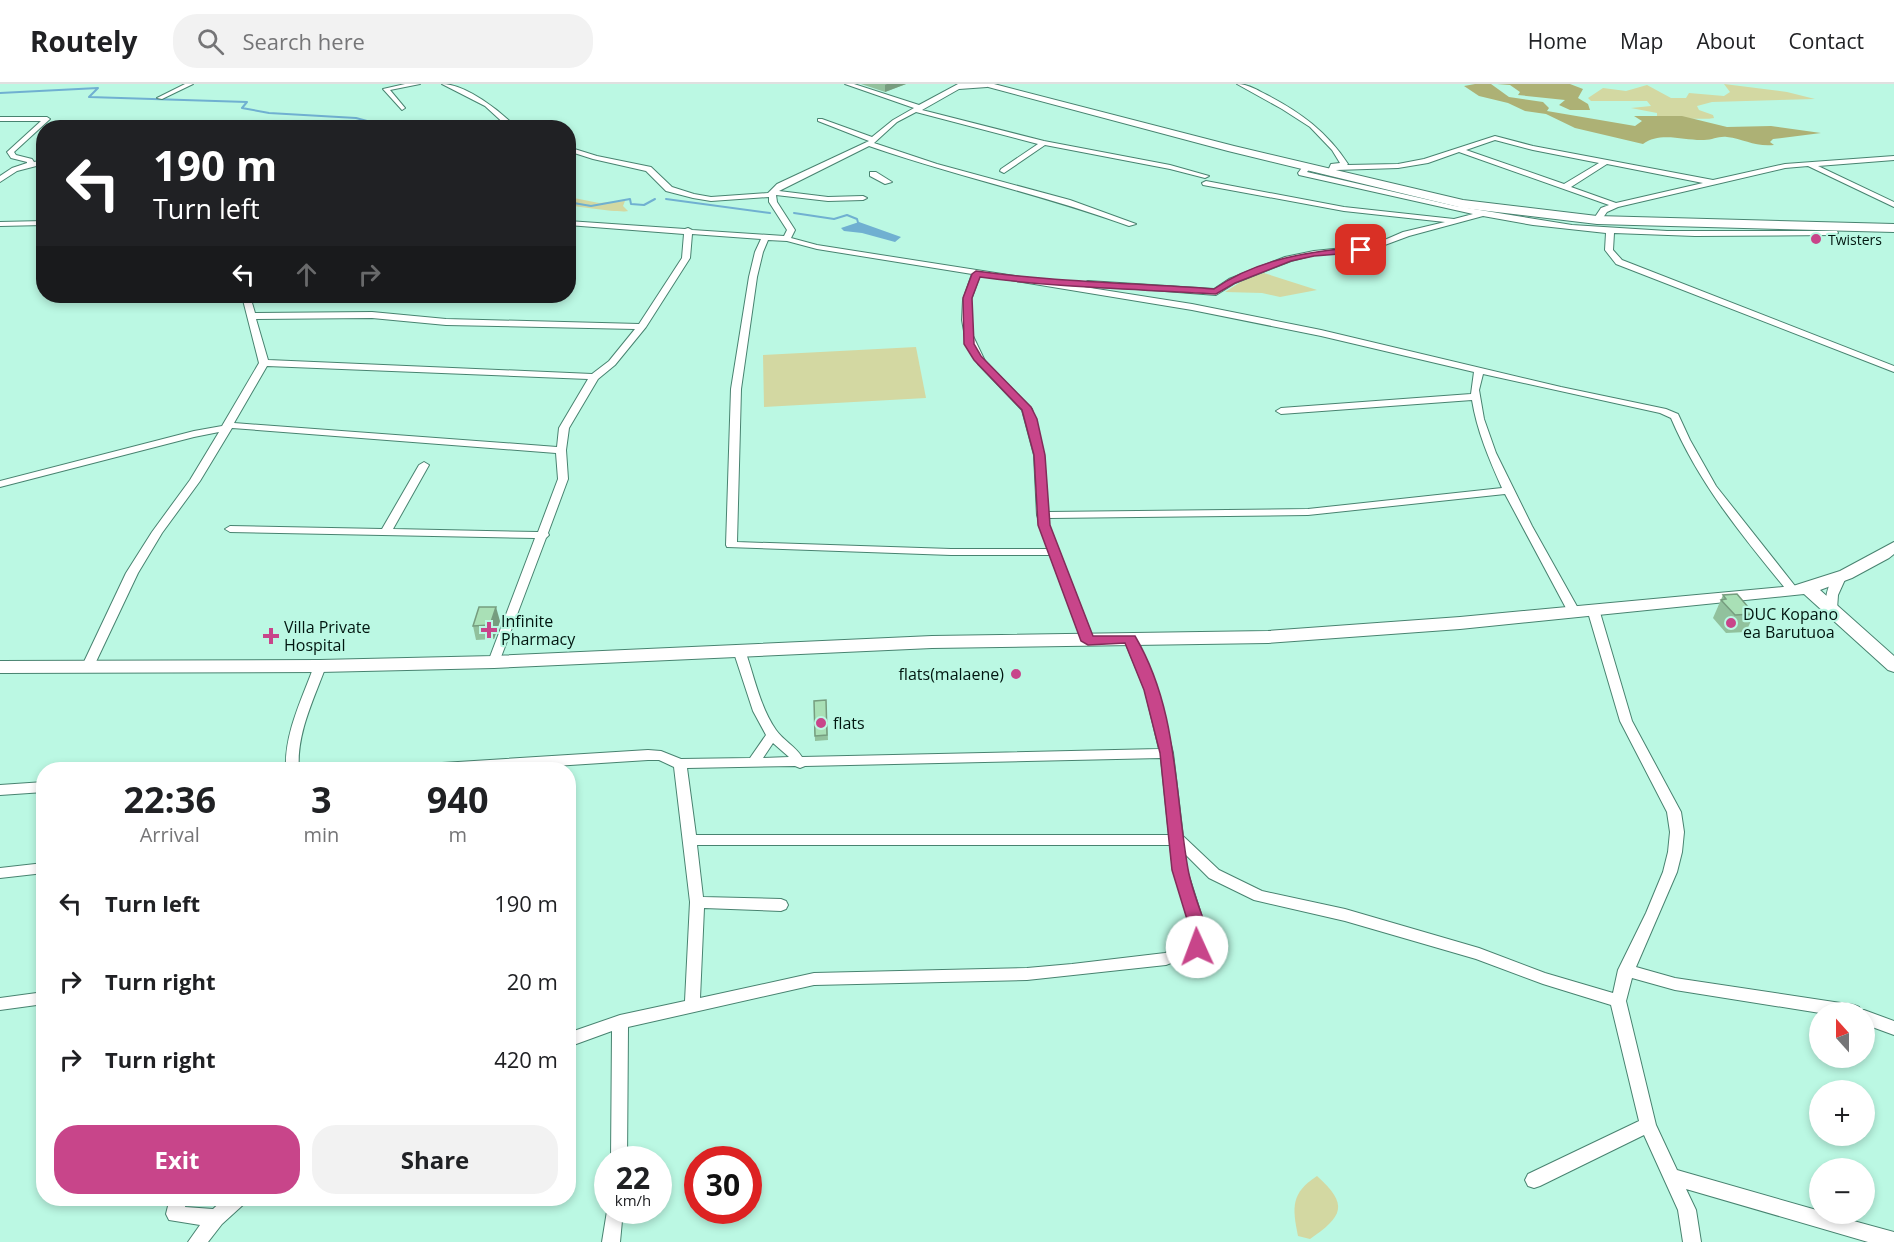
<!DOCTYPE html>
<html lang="en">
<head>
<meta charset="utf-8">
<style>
  body { margin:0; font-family:"Open Sans",sans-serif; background:#f2f2f2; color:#202124; height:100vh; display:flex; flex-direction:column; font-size:22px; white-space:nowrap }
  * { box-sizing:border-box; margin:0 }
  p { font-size:20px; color:#757577 }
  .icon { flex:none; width:33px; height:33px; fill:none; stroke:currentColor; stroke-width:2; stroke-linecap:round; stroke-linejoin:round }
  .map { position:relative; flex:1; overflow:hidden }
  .sheet { position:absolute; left:36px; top:678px; width:540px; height:444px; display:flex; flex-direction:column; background:#fff; border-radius:24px; box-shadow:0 3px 9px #0003 }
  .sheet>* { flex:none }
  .top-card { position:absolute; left:36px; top:36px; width:540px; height:183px; border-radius:24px; box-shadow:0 3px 9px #0003; background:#202124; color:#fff; overflow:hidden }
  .needle { width:39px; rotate:339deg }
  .controls { position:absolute; left:1809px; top:918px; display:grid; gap:12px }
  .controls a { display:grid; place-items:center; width:66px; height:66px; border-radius:50%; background:#fff; box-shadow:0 3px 9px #0003; font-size:30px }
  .speed { position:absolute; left:594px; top:1062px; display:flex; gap:12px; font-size:30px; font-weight:700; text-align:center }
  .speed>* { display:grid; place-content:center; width:78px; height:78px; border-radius:50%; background:#fff; box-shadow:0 3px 9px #0003; line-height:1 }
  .speed small { font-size:15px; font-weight:400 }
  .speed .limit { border:9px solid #d22; background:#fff; color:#111 }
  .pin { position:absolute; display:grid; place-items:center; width:51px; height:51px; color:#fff; margin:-26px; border-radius:12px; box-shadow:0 3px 9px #0006 }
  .me { position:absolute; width:66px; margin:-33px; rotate:358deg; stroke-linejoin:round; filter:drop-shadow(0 0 4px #0008) }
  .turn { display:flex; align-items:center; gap:21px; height:126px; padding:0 18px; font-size:27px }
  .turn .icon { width:78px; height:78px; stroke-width:2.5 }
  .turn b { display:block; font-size:42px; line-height:51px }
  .lanes { display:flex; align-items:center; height:57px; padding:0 18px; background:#0003; justify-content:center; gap:30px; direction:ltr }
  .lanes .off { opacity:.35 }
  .eta { display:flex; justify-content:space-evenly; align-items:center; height:102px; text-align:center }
  .eta b { font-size:36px; font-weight:700; line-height:42px }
  .button { display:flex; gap:12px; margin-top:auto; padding:12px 18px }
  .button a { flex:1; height:69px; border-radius:24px; background:#c8458a; color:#fff; font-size:24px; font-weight:700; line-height:69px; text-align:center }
  .button a+a { background:#f2f2f2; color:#202124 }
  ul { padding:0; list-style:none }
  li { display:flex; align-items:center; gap:18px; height:78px; padding:0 18px }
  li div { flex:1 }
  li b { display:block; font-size:22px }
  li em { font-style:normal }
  header { display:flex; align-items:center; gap:36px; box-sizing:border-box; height:84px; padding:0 30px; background:#fff; border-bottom:2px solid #e0e0e0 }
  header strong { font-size:28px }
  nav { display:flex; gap:33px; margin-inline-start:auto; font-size:21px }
  .search { width:420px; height:54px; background:#f2f2f2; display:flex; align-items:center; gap:15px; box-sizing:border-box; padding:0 21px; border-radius:24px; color:#757577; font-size:22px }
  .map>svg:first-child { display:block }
  .green { fill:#d3d8a2 }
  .forest { fill:#adb175 }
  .water { fill:#70b0d1 }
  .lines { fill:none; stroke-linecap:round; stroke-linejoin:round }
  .stream { stroke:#70b0d1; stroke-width:2 }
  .minor-casing { stroke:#488370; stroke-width:2 }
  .secondary-casing { stroke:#488370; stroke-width:2 }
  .primary-casing { stroke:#488370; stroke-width:2 }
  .minor { fill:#fff; fill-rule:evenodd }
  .secondary { fill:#fff; fill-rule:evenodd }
  .primary { fill:#fff; fill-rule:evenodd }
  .wall { fill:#91c19d }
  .shaded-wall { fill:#769d7f }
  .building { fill:#a9e0b6; stroke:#769d7f; stroke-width:1.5 }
  .route { fill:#c8458a; stroke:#822d5a; stroke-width:1.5 }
  .poi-dot { fill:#c8458a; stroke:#bbf8e3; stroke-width:2 }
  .labels { text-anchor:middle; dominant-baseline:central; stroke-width:4.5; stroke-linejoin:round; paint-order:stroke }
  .far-poi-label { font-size:14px; fill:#011610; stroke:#bbf8e3; text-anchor:start }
  .poi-label { font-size:16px; fill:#011610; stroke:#bbf8e3; text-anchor:start }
</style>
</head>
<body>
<header>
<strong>Routely</strong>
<div class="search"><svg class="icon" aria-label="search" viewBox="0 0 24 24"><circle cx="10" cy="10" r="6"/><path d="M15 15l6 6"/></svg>Search here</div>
<nav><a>Home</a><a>Map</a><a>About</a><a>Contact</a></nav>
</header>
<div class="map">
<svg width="1894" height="1158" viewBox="0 0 1894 1158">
  <rect width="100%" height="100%" fill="#bbf8e3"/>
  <g class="green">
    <path d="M1724 0 1787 8 1815 15 1712 18 1697 22 1699 26 1713 31 1714 34C1708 36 1665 34 1657 32V29L1631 24 1651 22 1647 17H1591L1588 14 1603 4 1626 7 1647 1 1671 14H1686L1689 9 1724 12 1730 8Z"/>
    <path d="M569 113 599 119 625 117 623 122 628 127C622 129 578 123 569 121Z"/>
    <path d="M1264 189 1317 206 1280 213 1262 209 1225 208 1247 194Z"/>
    <path d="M916 263 926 314 764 323 763 271Z"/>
    <path d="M1317 1092C1349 1121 1343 1132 1310 1155L1298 1152C1292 1123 1291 1109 1317 1092Z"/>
  </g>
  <g class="forest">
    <path d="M1475 0H1491L1509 13 1543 18 1549 24 1547 27 1635 42 1642 37 1634 32H1682L1727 43 1771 42 1821 49 1773 55 1770 58 1774 61C1755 63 1744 55 1727 53 1718 52 1713 56 1704 56 1685 57 1660 47 1643 60L1575 44 1546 30 1525 27 1508 19 1479 12 1464 2Z"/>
    <path d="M1497 0H1570L1583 5 1578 14 1588 20 1590 26H1570L1559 21 1565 16 1518 11 1520 8 1510 1Z"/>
  </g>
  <path class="water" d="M859 138 901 153 895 158 862 149 844 147 841 144Z"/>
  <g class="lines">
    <g class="stream">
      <path d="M0 9 98 4 89 13 247 18 242 24 269 29 356 34 367 37 366 44"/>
      <path d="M666 115 770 129"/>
      <path d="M568 118 591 122 630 115 631 120 644 121 655 115"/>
      <path d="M794 129 834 135 847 131 857 135 859 142"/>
    </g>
    <g class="minor-casing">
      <g id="minor">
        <path d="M185 0H193L162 15 157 14Z"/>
        <path d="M405 0H420L390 6 405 24 402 26 383 5Z"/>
        <path d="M442 0C466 0 500 27 517 44H509L485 22Z"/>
        <path d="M845 0H854L919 21 958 0H989L987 3 959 5 922 26 1044 57 1170 81 1209 92 1205 94 1170 85 1045 61 1004 89 1000 87 1001 85 1038 60 916 28 897 38 874 59 937 80 1070 116 1136 140 1129 142C1044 111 955 92 869 62L779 107 828 113 863 112 867 114 863 116 828 117 776 111 777 118 795 146 791 154 817 161 1192 220 1321 246 1561 303 1666 325 1678 330 1690 356 1716 402 1799 507 1797 509H1789C1744 454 1699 400 1671 334L1660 329 1483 290 1479 306 1484 335 1496 369 1532 442 1579 526 1577 529H1569L1567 526 1505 410 1308 431 1049 434V441L1094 557 1088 561 1082 557 1050 471H951L727 463 726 461 731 305 749 193 755 168 761 155 692 150 690 174 646 243 615 281 598 295 569 344 566 366 568 395 548 449 549 451 546 454 498 581H490L488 578 535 454 230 448 225 445 230 442 382 445 419 381 424 378 429 381 393 445 538 448 558 395 556 369 232 344 200 397 162 449 138 489 94 582 88 586 84 585 82 582 126 489 152 448 190 396 219 348 194 353 0 403V397L194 347 222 342 259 279 242 212H250L255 229 372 228 446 235 639 240 682 174 684 150 568 141V137L685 145 688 144 692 146 784 152 787 146 769 118V113L711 117 693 114 666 107 646 87 593 75 568 67V63L597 72 651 83 672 103 694 110 711 113 768 109 777 100 869 57 818 37V35H822L872 53 893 36 914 24ZM768 156 787 157 817 165 972 190 963 216 962 236 965 252 970 266 978 280 1022 326 1034 371 1037 431 1048 465H951L737 458 741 305 757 193 763 168ZM980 191 1192 226 1321 252 1474 288 1471 310 1281 324 1276 327 1281 330 1472 316C1477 347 1489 375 1502 404L1308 425 1048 428 1044 371 1032 325 985 277 973 252 971 236V216ZM372 234 446 241 635 245 609 277 592 290 268 276 256 235ZM267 282 588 295 559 344 557 363 234 339Z"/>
        <path d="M1237 0C1248 0 1257 6 1267 11 1300 28 1327 48 1348 80L1347 81 1398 80 1424 75 1495 52 1533 62 1713 96 1785 80 1894 72V76L1818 82 1894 118V123L1808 82 1785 84 1618 123 1607 128 1600 138H1597L1593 136 1601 124 1609 121 1459 68 1428 79 1398 84 1336 86 1331 91 1327 89 1331 80 1340 79 1332 66 1310 43 1282 25ZM1495 56 1533 66 1599 79 1564 100 1466 66ZM1607 80 1703 99 1616 119 1571 103Z"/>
        <path d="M0 33H47L50 35 14 68 16 71 32 75 34 78 44 76V80L17 87 0 98V92L12 84 27 79V78L11 74 7 68 41 37H0Z"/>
        <path d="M111 39 114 41 113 42 102 44Z"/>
        <path d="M1304 81 1311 83 1307 88 1455 122 1572 141 1667 147H1837L1838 149 1834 151 1695 152 1614 149 1613 166 1622 176 1894 282V288L1616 180 1605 166 1606 149 1533 141 1483 132 1409 152 1374 165 1314 171 1291 177 1235 199 1216 211 1088 201 1084 199 1088 197 1214 205 1229 195 1285 173 1314 167 1373 161 1403 148 1445 138 1344 127 1203 101 1202 99 1206 97 1344 123 1454 135 1473 130 1299 91 1298 89Z"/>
        <path d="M870 88H876L892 98 885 100 870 92Z"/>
        <path d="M44 137V141L0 142V138Z"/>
        <path d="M1841 488 1847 491 1838 511 1837 525 1831 529 1827 528C1823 516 1829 492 1841 488Z"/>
        <path d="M1593 521 1599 525 1632 637 1681 728 1684 748 1682 768 1677 788 1636 883 1675 894 1854 921 1859 923 1861 927 1864 926 1894 937V951L1864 940V928L1820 929 1675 906 1632 894 1626 917 1656 1041 1677 1086 1820 1127V1130H1828L1894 1148V1158H1868L1686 1105 1696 1126 1701 1158H1683L1678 1126 1644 1051 1540 1102 1534 1104 1528 1102 1525 1096 1528 1090 1639 1037 1611 921 1543 900 1476 875 1345 837 1254 816 1209 794 1185 770 1187 786 1209 855 1202 867 1166 881 1027 896 814 901 628 943 627 1076H611L612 947 568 963V949L620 931 685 917 690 818 674 683 659 676H648L491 686H404L410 681 648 666 661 667 681 675 750 674 766 651 753 627 733 566 739 562 745 566C754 592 760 623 776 646 783 656 795 662 802 673L1159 665 1145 606 1124 555 1130 551 1136 555 1157 606 1173 669 1183 752 1219 786 1262 807 1345 825 1479 864 1545 889 1613 909 1618 886 1646 829 1663 788 1668 768 1670 748 1667 728 1620 637 1587 525ZM773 659 789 673 763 674ZM1161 674 1169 751H696L687 684 795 682 800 684 805 682ZM697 761H1170L1173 786 1194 854 1192 859 1165 869 1072 880 1027 884 814 889 700 914 704 824 781 827 786 825 788 821 786 817 781 815 703 813Z"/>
        <path d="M320 578 326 582C314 615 296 650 299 686H286C284 650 302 615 314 582Z"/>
        <path d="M44 698V708L0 711V701Z"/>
        <path d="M44 779V789L0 794V784Z"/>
        <path d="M44 908V920L0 926V914Z"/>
        <path d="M170 1114H188L185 1123 213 1125 225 1114H246L244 1120 222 1140 208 1158H188L200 1141 169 1136 166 1130Z"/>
        <path d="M608 1121V1126H623L620 1158H602Z"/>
      </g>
    </g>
    <g class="secondary-casing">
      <path id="secondary" d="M1894 458V470L1889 474 1852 494 1820 506 1894 572V588L1888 586 1804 510 1460 545 1268 559 932 564 494 584 320 588 0 589V577L320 576 494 572 932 552 1268 547 1460 533 1793 502 1840 487Z"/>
    </g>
    <g class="primary-casing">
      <path id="primary" d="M977 0H994L1234 62 1463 116 1597 132 1894 140V148L1597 140 1463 124 1228 67Z"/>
    </g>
    <use href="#minor" class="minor"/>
    <use href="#secondary" class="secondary"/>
    <use href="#primary" class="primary"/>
  </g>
  <g class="wall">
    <path d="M861 0H906L885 8Z"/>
    <path d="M1723 511 1754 530 1746 548 1726 549 1713 534Z"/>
    <path d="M500 537 494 555 476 556 473 542Z"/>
    <path d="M826 616 828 656 815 657 814 617Z"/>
  </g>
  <g class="shaded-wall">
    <path d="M887 0H906L885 8V1Z"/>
    <path d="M496 523 500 537 494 555 490 541Z"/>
  </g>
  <g class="building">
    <path d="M1737 510 1754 530 1735 531 1721 516 1726 515 1723 511Z"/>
    <path d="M479 523H496L490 541 473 542Z"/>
    <path d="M826 616 827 651 815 652 814 617Z"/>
  </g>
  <path class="route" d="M1361 163 1364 164V168L1314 172 1291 177 1235 199 1216 210C1137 205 1058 204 980 193L972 214 974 260 981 272 1031 323 1037 335 1045 371 1050 441 1093 552H1135C1178 625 1174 705 1188 785 1192 808 1203 832 1210 855L1203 868H1192L1189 863 1193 855 1172 786 1160 669 1144 606 1125 559 1088 561 1081 557 1038 441 1034 371 1022 326 974 276 964 260 963 214 972 190 976 187C1055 198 1135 199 1214 205 1257 175 1310 167 1361 163Z"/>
  <g class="poi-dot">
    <circle cx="1816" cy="155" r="6"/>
    <circle cx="1731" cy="539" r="6"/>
    <path d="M486 537h6v6h6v6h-6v6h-6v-6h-6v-6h6z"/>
    <path d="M268 543h6v6h6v6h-6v6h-6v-6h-6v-6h6z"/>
    <circle cx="1016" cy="590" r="6"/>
    <circle cx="821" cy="639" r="6"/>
  </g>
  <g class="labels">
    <g class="far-poi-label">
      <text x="1828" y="155">Twisters</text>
    </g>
    <g class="poi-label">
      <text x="1743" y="530">DUC Kopano<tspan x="1743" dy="18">ea Barutuoa</tspan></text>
      <text x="501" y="537">Infinite<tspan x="501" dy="18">Pharmacy</tspan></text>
      <text x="284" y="543">Villa Private<tspan x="284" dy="18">Hospital</tspan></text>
      <text x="1004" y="590" text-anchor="end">flats(malaene)</text>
      <text x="833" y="639">flats</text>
    </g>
  </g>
</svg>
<div class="controls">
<a><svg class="needle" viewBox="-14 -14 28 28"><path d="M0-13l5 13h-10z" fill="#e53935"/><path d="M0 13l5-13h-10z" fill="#757577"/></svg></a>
<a>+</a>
<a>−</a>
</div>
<div class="speed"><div>22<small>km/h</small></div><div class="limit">30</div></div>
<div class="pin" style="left:1361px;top:166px;background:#d93025"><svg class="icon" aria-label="arrive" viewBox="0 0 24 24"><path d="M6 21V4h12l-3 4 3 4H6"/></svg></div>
<svg class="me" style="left:1197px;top:863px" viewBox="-20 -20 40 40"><circle r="19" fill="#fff"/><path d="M0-13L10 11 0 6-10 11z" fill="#c8458a"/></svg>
<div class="top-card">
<div class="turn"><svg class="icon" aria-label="left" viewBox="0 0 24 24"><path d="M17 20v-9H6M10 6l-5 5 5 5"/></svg><div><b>190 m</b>Turn left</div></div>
<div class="lanes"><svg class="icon" aria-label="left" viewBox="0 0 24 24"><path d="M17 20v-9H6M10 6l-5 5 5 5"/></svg><svg class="icon off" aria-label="ahead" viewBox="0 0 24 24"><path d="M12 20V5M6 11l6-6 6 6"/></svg><svg class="icon off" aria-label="right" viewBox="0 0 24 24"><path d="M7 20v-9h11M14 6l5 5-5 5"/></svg></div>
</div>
<section class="sheet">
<div class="eta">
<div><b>22:36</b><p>Arrival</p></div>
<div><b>3</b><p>min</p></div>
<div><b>940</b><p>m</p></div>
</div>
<ul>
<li><svg class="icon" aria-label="left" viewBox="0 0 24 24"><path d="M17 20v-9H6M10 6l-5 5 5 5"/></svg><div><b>Turn left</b></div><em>190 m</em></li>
<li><svg class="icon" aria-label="right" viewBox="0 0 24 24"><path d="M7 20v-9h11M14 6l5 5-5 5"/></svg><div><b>Turn right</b></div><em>20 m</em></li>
<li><svg class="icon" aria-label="right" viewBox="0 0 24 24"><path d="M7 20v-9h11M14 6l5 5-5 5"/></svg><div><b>Turn right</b></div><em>420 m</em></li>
</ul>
<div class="button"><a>Exit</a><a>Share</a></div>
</section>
</div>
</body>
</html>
